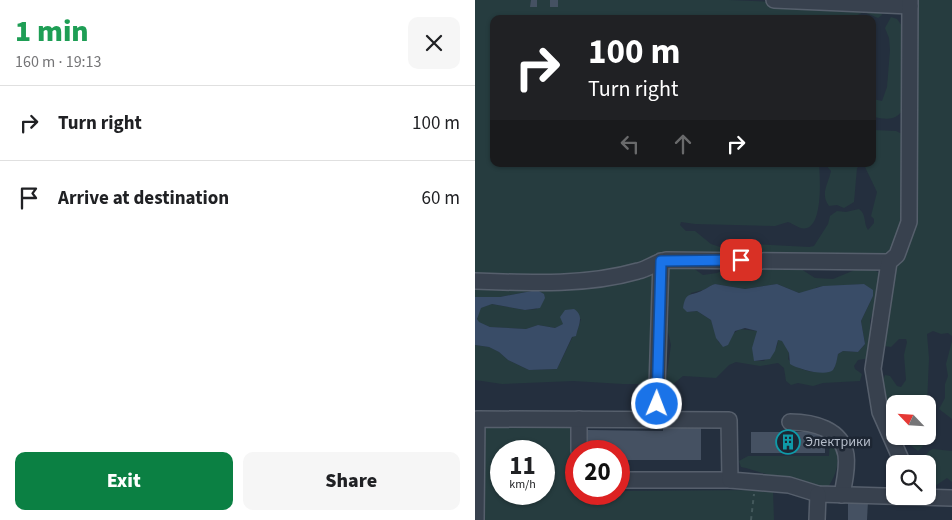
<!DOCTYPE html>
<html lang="en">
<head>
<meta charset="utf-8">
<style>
  body { margin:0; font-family:"Source Sans 3",sans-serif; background:#f6f6f6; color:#202124; height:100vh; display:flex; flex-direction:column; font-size:19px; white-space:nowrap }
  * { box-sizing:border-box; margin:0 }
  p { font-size:16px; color:#757577 }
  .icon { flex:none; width:28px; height:28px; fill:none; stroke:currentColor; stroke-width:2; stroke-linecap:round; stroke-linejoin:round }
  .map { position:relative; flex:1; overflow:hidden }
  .drawer { display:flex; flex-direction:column; background:#fff; width:475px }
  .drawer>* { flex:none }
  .guide { position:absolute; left:15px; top:15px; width:386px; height:152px; border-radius:10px; box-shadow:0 1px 4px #0004; background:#202124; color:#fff; overflow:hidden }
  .needle { width:32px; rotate:295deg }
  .controls { position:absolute; left:411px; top:395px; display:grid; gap:10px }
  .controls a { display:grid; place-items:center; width:50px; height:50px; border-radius:10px; background:#fff; box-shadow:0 1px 4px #0004; font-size:25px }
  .speed { position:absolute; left:15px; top:440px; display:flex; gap:10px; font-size:25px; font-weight:700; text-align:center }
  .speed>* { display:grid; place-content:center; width:65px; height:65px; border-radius:50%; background:#fff; box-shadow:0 1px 4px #0004; line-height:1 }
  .speed small { font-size:12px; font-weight:400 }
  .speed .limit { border:8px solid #d22; background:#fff; color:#111 }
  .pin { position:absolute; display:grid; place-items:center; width:42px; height:42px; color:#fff; margin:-21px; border-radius:10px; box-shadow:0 2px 8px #0006 }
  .me { position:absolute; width:55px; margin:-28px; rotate:1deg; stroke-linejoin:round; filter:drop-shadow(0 0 4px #0008) }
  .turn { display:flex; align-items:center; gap:18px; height:105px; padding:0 15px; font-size:22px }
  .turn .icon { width:65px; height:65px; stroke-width:2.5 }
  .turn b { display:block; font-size:35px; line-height:42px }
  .lanes { display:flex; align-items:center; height:48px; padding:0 15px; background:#0003; justify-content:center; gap:25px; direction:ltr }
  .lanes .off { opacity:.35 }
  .round { display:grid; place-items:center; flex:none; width:52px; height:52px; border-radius:10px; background:#f6f6f6 }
  .headline { display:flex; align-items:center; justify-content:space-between; height:85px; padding:0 15px }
  h1 { font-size:30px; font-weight:800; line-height:38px; color:#1e9e55 }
  .cta { display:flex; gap:10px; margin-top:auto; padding:10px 15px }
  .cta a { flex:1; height:58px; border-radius:10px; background:#0b8043; color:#fff; font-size:20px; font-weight:800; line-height:58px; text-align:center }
  .cta a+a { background:#f6f6f6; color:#202124 }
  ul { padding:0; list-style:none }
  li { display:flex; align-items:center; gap:15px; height:75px; padding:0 15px; border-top:1px solid #e0e0e0 }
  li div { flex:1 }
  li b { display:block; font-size:19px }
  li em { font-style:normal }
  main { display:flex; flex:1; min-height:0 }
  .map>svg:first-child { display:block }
  .green { fill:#263c3f; fill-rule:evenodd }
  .water { fill:#394c67 }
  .building { fill:#455162 }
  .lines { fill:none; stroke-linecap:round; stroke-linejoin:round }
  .minor-casing { stroke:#565f6c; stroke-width:18 }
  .path { stroke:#44595c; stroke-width:2; stroke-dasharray:4 4; stroke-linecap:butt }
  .minor { stroke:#38414e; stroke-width:15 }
  .route-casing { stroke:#114b97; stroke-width:12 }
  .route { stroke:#1a73e8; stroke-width:9 }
  .labels { text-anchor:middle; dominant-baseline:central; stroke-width:5; stroke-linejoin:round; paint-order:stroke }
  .poi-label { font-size:14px; fill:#b4bcc9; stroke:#1d2633; text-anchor:start }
</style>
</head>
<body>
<main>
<section class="drawer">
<div class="headline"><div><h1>1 min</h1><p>160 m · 19:13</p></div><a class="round"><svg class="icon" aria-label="close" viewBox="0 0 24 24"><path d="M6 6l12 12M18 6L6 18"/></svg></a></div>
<ul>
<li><svg class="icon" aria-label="right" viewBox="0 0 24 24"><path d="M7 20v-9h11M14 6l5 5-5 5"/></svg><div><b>Turn right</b></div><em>100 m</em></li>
<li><svg class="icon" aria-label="arrive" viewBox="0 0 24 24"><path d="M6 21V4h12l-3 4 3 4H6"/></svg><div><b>Arrive at destination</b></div><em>60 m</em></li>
</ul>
<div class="cta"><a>Exit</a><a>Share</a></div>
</section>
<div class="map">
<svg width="477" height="520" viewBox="0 0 477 520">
  <rect width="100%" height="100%" fill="#242f3e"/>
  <g class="green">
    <path d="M0 0H254L389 6 405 10 407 15 403 18 389 12 374 19H19V164H344C345 177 348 223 332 228 325 230 319 224 313 222L300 226 220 224 206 222 205 225 211 231H220L236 244 248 248 279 244 334 247 339 246 353 224 355 216 362 211 371 212 384 209C392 215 388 223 393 230L399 223V219L396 216 402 192 390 167 387 164 382 168 379 202 369 208 362 205 354 206C345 194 353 185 356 171L350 164H398V130L421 131 429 135C429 170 438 233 409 256L200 252C181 255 165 265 145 269 97 277 49 277 0 278Z"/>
    <path d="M437 0H477V336L473 333 466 334 458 331 452 334 454 358 452 404H420V426C413 410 403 391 410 375L415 376 422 386 426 387 431 380 429 355 432 342 431 339H424L416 347 409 346 417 277 425 261Z"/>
    <path d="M416 17 422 19 427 26 429 108C421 122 411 119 398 117V99L407 101 412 87 415 50 414 38 410 28Z"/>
    <path d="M387 267 396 268 406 274 403 301 395 320V358L383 360 379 366 380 369 387 374 385 381 348 383 338 386 323 383 316 385 311 381 309 368 303 363 285 366 261 362 254 365 241 378 208 376 197 385 191 380 196 345 193 332 194 307 189 301 190 288 195 281 193 269 218 268 228 275 242 273 254 268H299L326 269 340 278 358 279ZM240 284 270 289 302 284 324 293 337 291 342 287 389 284 398 296 386 321 390 344 383 352 368 351 363 354 359 369C343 375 324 372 313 359L314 353 308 341 303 340 302 346 289 361H279L282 331 265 329 244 343 236 320 222 311 212 312 216 293 228 290Z"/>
    <path d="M182 272 178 378 166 384H148L98 381 27 384 0 380V345L14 347 24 352 33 360 54 370 82 369 98 336 101 335 106 319H88V324L80 328 63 325 51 329 15 327 3 322 2 315 6 308 16 304 50 310 62 309V290L25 297H0V286Z"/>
    <path d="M477 341V419L464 409 470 398V384L473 376 471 364Z"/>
    <path d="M96 422 95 491H101V494H144V491L298 490 299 520H5L6 423ZM26 451H69V494H26Z"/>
    <path d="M355 436C367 452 364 471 353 487L337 488 271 468 266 467 264 461 273 456H354Z"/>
    <path d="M423 436H445L448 446 443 451Z"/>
    <path d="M458 449 477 451V482L472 478 460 486 453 478 452 464H450L449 458 454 451Z"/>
  </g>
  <g class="water">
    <path d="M240 284 270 289 302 284 324 293 348 286 389 284 398 290V296L386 321 390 344 383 352 368 351 363 354C362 359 361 366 358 370 351 377 323 369 315 364L314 353 307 341 303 340 300 351 295 359 279 361 277 348 282 331 270 328 260 331 253 345 248 347 241 338 236 320 222 311 212 312 208 308C211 290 216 297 228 290 233 288 234 286 240 284Z"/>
    <path d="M62 290 69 294 70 298 65 308 50 310 17 304 6 308 2 319 4 322 15 327 51 329 63 325 80 328 88 324 85 317 90 310 99 309C110 316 103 326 101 336L97 337 82 369 54 370 33 360 24 352 14 347 0 345V297H25Z"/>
  </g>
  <g class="building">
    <path d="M56 0H62V7H55Z"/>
    <rect x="75" y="0" width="8" height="7"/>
    <path d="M188 422H226V460H144V451H113V430L188 431Z"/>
    <rect x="276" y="432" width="74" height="21"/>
    <path d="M373 501H393L392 520H373Z"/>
  </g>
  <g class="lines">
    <g class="minor-casing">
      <g id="minor">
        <path d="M299 0 435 6"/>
        <path d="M0 281C53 283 111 286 163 271 173 269 181 262 191 260L414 262"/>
        <path d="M181 419 186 261"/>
        <path d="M315 422C338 422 367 429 371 455 373 468 369 483 367 495"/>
        <path d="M104 451V419"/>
        <path d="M428 464 405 412 398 369 414 262 422 255 434 222 435 0"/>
        <path d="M144 480H255"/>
        <path d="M1 520 2 419 254 420 255 480 314 485 343 494 477 498"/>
        <path d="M342 520 343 494"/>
      </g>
    </g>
    <path class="path" d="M276 520 279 494"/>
    <use href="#minor" class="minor"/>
  </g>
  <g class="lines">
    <g class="route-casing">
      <path id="route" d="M182 404 186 261 266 260"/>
    </g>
    <use href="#route" class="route"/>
  </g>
  <defs>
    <g id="building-ring" transform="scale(1.25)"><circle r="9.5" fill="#1d2633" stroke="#0f9aa8" stroke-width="1.5"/><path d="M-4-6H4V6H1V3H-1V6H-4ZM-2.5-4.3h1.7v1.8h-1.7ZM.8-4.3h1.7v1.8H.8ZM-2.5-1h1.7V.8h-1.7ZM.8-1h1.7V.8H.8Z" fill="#0f9aa8"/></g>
  </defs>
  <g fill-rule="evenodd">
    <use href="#building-ring" x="313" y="442"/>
  </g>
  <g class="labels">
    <g class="poi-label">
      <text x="330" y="442">Электрики</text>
    </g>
  </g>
</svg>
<div class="controls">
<a><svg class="needle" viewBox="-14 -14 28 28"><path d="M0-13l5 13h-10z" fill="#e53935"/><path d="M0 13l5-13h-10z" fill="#757577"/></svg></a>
<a><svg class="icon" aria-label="search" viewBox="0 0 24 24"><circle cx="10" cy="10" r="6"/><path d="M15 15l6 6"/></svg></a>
</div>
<div class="speed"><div>11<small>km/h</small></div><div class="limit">20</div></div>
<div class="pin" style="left:266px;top:260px;background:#d93025"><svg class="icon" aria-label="arrive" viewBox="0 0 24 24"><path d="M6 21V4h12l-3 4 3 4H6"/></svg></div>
<svg class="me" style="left:182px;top:404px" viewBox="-20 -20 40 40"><circle r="17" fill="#1a73e8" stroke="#fff" stroke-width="3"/><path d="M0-11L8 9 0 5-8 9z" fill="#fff"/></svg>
<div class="guide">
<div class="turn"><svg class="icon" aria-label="right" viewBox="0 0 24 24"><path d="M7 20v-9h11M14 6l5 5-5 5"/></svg><div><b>100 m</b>Turn right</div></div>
<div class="lanes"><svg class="icon off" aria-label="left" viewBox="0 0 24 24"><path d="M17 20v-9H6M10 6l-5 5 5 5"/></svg><svg class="icon off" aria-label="ahead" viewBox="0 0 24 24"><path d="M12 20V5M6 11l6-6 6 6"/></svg><svg class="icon" aria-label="right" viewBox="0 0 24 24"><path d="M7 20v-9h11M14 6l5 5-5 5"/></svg></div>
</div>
</div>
</main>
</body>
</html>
